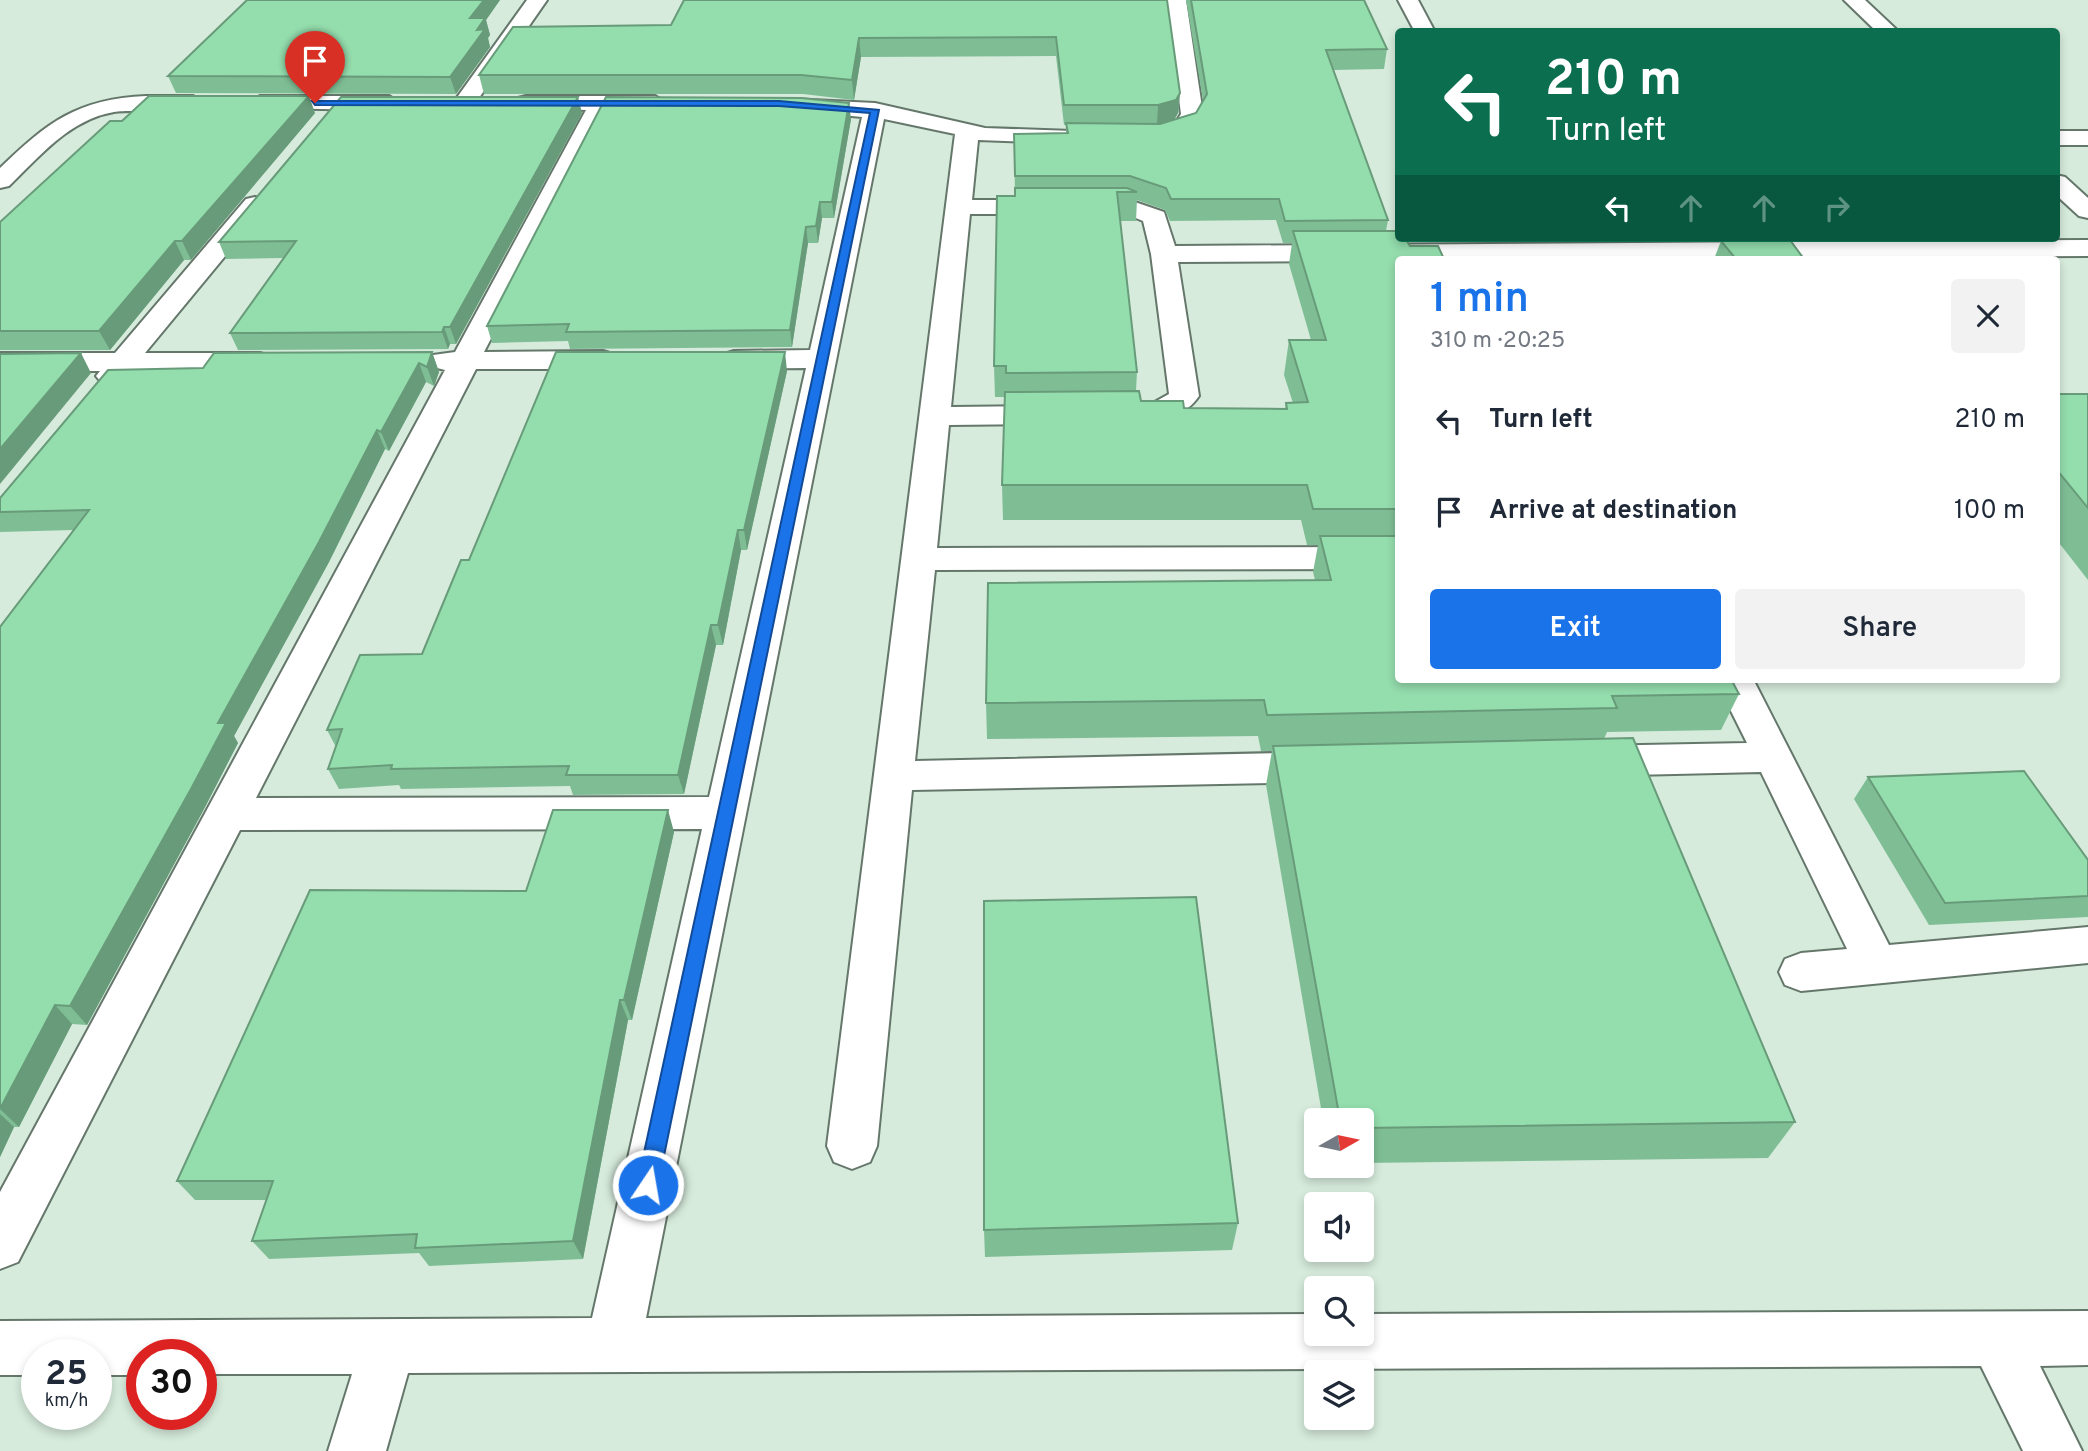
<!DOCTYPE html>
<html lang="en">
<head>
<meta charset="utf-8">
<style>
  body { margin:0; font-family:Overpass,sans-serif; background:#f2f2f3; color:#1f2937; height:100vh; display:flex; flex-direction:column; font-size:26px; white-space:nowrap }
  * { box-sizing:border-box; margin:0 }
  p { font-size:23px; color:#747a83 }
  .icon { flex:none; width:38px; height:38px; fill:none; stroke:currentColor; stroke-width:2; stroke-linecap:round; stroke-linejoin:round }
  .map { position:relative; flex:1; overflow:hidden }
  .sheet { position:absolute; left:1395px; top:256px; width:665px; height:427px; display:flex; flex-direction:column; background:#fff; border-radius:7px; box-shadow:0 4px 10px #0003 }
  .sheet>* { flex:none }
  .banner { position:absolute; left:1395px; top:28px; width:665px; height:214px; border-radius:7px; box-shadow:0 4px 10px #0003; background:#0b6e4f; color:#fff; overflow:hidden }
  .needle { width:46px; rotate:81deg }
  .buttons { position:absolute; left:1304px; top:1108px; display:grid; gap:14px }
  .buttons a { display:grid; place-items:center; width:70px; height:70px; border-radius:7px; background:#fff; box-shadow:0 4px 10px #0003; font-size:35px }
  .speed { position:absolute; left:21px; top:1339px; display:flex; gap:14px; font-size:35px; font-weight:700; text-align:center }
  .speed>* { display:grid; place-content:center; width:91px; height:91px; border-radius:50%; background:#fff; box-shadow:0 4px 10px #0003; line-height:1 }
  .speed small { font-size:18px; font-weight:400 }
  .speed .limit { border:10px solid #d22; background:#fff; color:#111 }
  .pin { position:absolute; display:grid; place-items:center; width:60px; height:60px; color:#fff; margin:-72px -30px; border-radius:50% 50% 50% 0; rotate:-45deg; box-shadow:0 0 7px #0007 }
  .pin .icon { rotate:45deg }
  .me { position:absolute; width:77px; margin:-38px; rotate:12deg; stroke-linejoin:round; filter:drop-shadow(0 0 5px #0008) }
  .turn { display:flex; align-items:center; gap:24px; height:147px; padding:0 35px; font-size:32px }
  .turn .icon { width:91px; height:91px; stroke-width:2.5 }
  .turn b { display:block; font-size:49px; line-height:60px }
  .lanes { display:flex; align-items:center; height:66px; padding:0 35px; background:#0003; justify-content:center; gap:35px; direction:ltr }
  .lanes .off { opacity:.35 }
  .round { display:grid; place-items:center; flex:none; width:74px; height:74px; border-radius:7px; background:#f2f2f3 }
  .overview { display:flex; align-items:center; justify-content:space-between; height:119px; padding:0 35px }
  h1 { font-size:42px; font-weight:600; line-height:52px; color:#1a73e8 }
  .cta { display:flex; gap:14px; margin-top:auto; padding:14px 35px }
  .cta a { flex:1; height:80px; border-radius:7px; background:#1a73e8; color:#fff; font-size:28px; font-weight:600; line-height:80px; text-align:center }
  .cta a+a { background:#f2f2f3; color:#1f2937 }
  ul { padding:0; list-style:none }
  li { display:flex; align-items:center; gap:21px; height:91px; padding:0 35px }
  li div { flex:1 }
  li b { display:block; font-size:26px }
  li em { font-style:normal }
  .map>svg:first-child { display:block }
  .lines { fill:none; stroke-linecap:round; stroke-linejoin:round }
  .minor-casing { stroke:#65776b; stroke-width:4 }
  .minor { fill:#fff; fill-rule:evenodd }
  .wall { fill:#7fbe95; fill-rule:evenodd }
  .shaded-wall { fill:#689b79 }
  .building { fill:#94ddad; stroke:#689b79; stroke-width:2 }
  .route { fill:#1a73e8; stroke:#114b97; stroke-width:2 }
</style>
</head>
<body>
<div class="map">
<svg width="2088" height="1451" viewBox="0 0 2088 1451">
  <rect width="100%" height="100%" fill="#d6ebdc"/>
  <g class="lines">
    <g class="minor-casing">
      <g id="minor">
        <path d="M527 0H547L472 108H456L453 103Z"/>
        <path d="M1166 0H1186L1203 114 1192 132 1149 143 1141 141 1138 136 1141 131 1176 122 1181 114Z"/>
        <path d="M1398 0H1418L1435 32H1415Z"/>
        <path d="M1844 0H1865L1899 32H1877Z"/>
        <path d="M146 96H193L204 103C196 114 132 109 114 112 70 119 39 157 9 186L0 188V168C48 122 77 99 146 96Z"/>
        <path d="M260 96H389L400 103 389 110 252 108 249 103Z"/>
        <path d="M526 96H655L666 103 655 110H609L484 352 603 351 613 354 617 360 613 366 603 369H476L256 798 709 797 806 368 734 369 724 366 720 360 724 354 734 351 810 350 862 117 799 111 791 109 788 104 791 99 875 103 985 128 1073 131 1076 136 1073 141 1065 143 978 140 972 200H1129L1164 212 1175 246 2088 240V256L1178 262 1199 396C1183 420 1146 428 1119 421L1115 415 1119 409 1151 404 1169 394 1151 254 1143 221 1126 214H970L951 407 1055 406 1066 409 1070 415 1066 421 1055 424 949 425 937 548 1398 547V569L935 570 915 761 1323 752 1337 757 1343 767 1337 777 1323 782 912 790 877 1146 870 1162 852 1169 834 1162 827 1146 955 134 884 119 646 1318 1316 1314V1334H1362V1314L2088 1311V1365L2040 1366 2082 1451H2023L1981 1366 408 1373 386 1451H328L352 1374H201V1354H142V1375H96V1354H37V1375H0V1321L592 1318 702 829 240 830 18 1262 0 1269V1192L445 370 433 367 429 361 433 355 455 352 586 110 518 108 515 103 518 98Z"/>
        <rect x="2056" y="131" width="32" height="14"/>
        <path d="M2056 175 2065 177 2088 198V218L2079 216 2056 195Z"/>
        <path d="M255 197 264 199 267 204 264 209 145 353H260L270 356 274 362 270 368 131 371C121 382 116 386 101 382L96 376 100 371H0V353H115L246 199Z"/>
        <path d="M1715 679H1753L1889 945 2088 927V963L1801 991 1785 985 1779 972 1785 959 1801 953 1847 949 1761 772 1589 776 1575 771 1569 761 1575 751 1589 746 1747 743Z"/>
      </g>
    </g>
    <use href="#minor" class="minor"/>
  </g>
  <g class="wall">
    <path d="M247 0H500L486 20 490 35 488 38 490 47 456 94 176 93 168 76Z"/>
    <path d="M1167 0 1180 93 1178 113 1174 120 1196 113 1203 100 1186 0H1364L1387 49 1384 69 1333 70 1388 220 1386 231 1398 259V679L1739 694 1721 730 1607 732 1604 739 1795 1122 1768 1158 1362 1163V1120H1323L1266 785 1272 751H1261L1258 736 987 739 986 703 1315 580 1313 572 1318 545H1307L1301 520H1003L1002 485 1005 397H995L994 366 1015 196 1014 134 1066 133V125H1064L1056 56 861 57 854 100 803 94H484L479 75 671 25ZM1137 200 1165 210 1170 221 1276 220 1283 243H1292L1289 264 1311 340H1289L1284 375 1293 403H1286L1285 409 1184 408 1141 401 1136 391 1137 372 1120 221H1136Z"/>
    <path d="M315 113 191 260H184L110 350H0V222Z"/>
    <path d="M582 113 456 344H450L448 349 238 350 230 333 283 258 226 259 219 242Z"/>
    <path d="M851 119 834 218H822L818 243H808L792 347 570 349 568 341 492 343 487 326Z"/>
    <path d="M1696 238H1767L1766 239 1697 240Z"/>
    <path d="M1721 241 1804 259H1714Z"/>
    <path d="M432 352 439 372 434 386 426 382 389 451 385 449 329 562 234 736 238 743 204 809 87 1025 72 1024 19 1127H14L0 1157V627L73 530 0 532V498L203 368Z"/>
    <path d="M787 371 747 550H741L723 645H716L684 794 573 795 570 786 401 789 399 785 339 789 328 769 336 747 327 730 422 654 469 560Z"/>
    <path d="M2056 394H2088V580L2056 539Z"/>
    <path d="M1868 777 2088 896V917L1929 925 1854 799Z"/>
    <path d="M674 832 632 1020H628L583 1259 429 1266 419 1253 269 1259 252 1241 266 1200H195L177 1181 526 891Z"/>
    <path d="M1238 1223 1232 1250 985 1257 984 1230Z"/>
  </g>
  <g class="shaded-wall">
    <path d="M484 0H500L486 20 490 35 488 38 490 47 456 94 450 77 470 18Z"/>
    <path d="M859 38 861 57 854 100 852 80Z"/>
    <path d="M1180 93 1178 113 1174 120 1157 125 1158 105Z"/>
    <path d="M309 96 315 113 191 260 182 241Z"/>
    <path d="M578 97 582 113 456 344 450 327Z"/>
    <path d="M849 103 851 119 834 218 832 202Z"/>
    <path d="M820 202 822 218 818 243 816 226Z"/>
    <path d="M806 227 808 243 792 347 790 330Z"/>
    <path d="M175 241 184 260 110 350 99 331Z"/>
    <path d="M444 327 450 344 448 349 442 332Z"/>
    <path d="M432 352 439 372 434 386 427 367Z"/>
    <path d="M785 352 787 371 747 550 744 530Z"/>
    <path d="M81 353 91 373 0 484V449Z"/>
    <path d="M419 363 426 382 389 451 381 432Z"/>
    <path d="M377 430 385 449 329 562 234 736 238 743 204 809 87 1025 70 1006 218 723Z"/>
    <path d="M738 530 741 550 723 645 718 625Z"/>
    <path d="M711 625 716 645 684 794 678 775Z"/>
    <path d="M668 810 674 832 632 1020 624 1000Z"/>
    <path d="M620 1000 628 1020 583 1259 573 1241Z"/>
    <path d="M55 1005 72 1024 19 1127 0 1109Z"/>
    <path d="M0 1114 14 1127 0 1157Z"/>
  </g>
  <g class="building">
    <path d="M247 0H484L470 18H485L477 30 485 29 450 77 168 76Z"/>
    <path d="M684 0H1167L1180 93 1176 100 1158 105H1064L1056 37 859 38 852 80 801 75H479L513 27 671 25Z"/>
    <path d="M1191 0H1364L1387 49 1326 50 1388 220 1285 221 1279 199H1171L1166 188 1130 176H1015L1014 134 1068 133 1066 123 1160 124 1196 113 1207 94Z"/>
    <path d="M149 96H309L182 241H175L99 331H0V222L110 121H122Z"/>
    <path d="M341 97H578L450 327H444L442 332 230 333 296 241 219 242Z"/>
    <path d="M606 97 801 98 849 103 832 202H820L816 226 806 227 790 330 566 332 569 324 487 326Z"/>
    <path d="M1015 188H1127L1137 192H1117L1137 372 1006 373V366H994L997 196H1015Z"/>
    <path d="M1293 231H1398V238H1405L1410 246H1438L1444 259H1398V509H1313L1307 485H1002L1005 392 1139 391 1141 401H1183L1184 408 1287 409 1286 403 1308 402 1289 340H1326Z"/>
    <path d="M1790 240 1804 259H1736L1721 241Z"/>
    <path d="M432 352 427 367 419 363 381 432 377 430 319 542 218 723H226L191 789 70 1006 55 1005 0 1109V627L89 510 0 512V498L108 370 203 368 214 353Z"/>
    <path d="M556 352H785L744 530H738L718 625H711L678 775H566L569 766 391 769 392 765 328 769 342 729 327 730 360 655 422 654 461 560H469Z"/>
    <path d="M81 353 0 449V354Z"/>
    <path d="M2056 394H2088V508L2056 469Z"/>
    <path d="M1320 536H1398V679H1731L1739 694 1612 696 1617 708 1267 715 1264 700 986 703 988 583 1331 580Z"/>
    <path d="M1633 738 1795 1122 1362 1128V1120H1340L1273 746Z"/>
    <path d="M2024 771 2088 860V896L1945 903 1868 777Z"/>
    <path d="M553 810H668L624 1000H620L573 1241 415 1248 417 1234 252 1241 273 1181H177L310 890 526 891Z"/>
    <path d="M1196 897 1238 1223 984 1230V901Z"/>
  </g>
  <path class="route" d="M312 101H779L879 110 658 1185 655 1192 648 1195 640 1192 637 1185 870 113 779 106 315 105Z"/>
</svg>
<div class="buttons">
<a><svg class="needle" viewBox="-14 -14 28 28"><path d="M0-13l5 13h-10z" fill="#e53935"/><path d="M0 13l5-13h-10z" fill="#747a83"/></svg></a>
<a><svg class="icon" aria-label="sound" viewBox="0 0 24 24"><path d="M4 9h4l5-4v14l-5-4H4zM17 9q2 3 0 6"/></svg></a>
<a><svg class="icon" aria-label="search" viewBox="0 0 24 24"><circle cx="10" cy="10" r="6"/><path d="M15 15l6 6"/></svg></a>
<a><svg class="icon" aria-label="layers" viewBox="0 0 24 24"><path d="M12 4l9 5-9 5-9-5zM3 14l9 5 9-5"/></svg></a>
</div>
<div class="speed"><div>25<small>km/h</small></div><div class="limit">30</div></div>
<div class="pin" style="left:315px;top:103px;background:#d93025"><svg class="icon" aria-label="arrive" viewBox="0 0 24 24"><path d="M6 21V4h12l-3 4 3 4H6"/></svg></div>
<svg class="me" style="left:648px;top:1185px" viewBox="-20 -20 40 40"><circle r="17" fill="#1a73e8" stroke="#fff" stroke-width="3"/><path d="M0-11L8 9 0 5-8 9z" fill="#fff"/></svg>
<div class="banner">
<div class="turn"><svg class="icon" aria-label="left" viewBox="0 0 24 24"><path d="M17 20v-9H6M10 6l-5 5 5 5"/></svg><div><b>210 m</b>Turn left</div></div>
<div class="lanes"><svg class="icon" aria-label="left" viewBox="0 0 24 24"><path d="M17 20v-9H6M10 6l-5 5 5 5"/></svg><svg class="icon off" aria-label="ahead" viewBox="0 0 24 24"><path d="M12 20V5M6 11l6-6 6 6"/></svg><svg class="icon off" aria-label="ahead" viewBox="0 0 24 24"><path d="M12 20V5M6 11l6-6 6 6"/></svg><svg class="icon off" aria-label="right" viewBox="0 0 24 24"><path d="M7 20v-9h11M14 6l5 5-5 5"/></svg></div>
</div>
<section class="sheet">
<div class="overview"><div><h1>1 min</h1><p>310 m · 20:25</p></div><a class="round"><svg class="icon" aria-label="close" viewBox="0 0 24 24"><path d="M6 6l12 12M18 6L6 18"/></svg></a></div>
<ul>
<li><svg class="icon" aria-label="left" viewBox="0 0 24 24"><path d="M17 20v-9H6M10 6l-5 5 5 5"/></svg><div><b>Turn left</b></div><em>210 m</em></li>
<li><svg class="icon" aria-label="arrive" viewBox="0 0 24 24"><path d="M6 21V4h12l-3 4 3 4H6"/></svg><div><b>Arrive at destination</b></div><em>100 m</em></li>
</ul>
<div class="cta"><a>Exit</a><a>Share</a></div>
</section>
</div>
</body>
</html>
